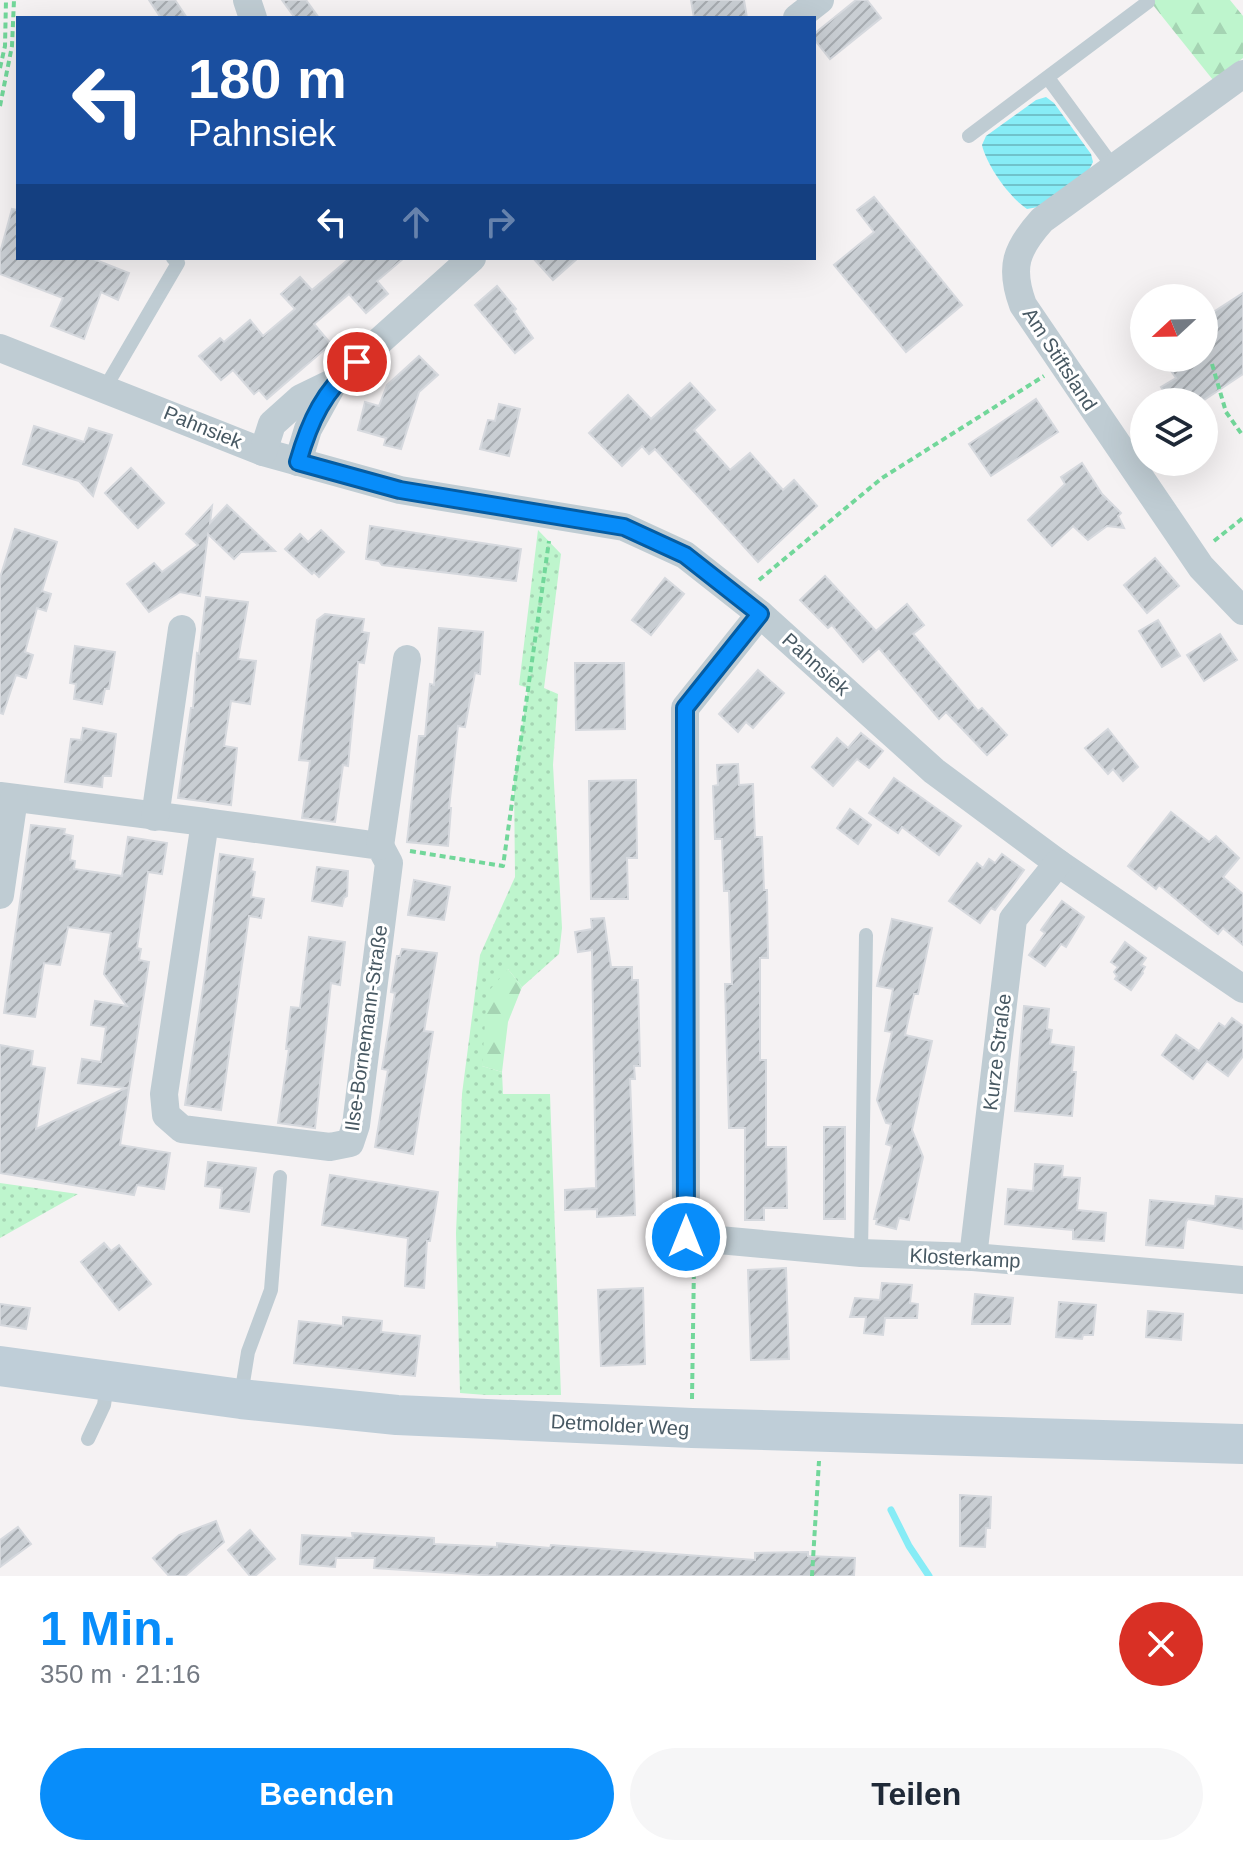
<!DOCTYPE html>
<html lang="de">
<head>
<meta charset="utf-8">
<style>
  body { margin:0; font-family:Helvetica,sans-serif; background:#f6f6f7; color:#1f2937; height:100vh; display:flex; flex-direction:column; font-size:30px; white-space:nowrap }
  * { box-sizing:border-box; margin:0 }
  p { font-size:26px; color:#747a83 }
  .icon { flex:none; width:44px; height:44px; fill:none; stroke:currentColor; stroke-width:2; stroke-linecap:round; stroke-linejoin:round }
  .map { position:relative; height:1576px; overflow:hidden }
  .panel { display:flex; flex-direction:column; background:#fff; flex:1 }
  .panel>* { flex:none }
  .banner { position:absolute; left:16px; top:16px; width:800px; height:244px; border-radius:0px; box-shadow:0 8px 32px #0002; background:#1a4fa0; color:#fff; overflow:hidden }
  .needle { width:52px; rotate:248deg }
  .controls { position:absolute; left:1130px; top:284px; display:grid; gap:16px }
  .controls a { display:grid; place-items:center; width:88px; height:88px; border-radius:50%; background:#fff; box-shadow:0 8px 32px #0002; font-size:40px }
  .pin { position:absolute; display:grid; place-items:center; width:68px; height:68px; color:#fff; margin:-34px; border:4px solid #fff; border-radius:50%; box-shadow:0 2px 8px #0007 }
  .me { position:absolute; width:88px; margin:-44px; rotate:0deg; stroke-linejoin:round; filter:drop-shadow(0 0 6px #0008) }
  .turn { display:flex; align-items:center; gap:28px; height:168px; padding:0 40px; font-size:36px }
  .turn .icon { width:104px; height:104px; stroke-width:2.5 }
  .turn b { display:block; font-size:56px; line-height:68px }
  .lanes { display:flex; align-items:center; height:76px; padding:0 40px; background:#0003; justify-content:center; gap:40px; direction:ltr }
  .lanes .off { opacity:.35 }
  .round { display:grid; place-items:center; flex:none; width:84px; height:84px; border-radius:42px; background:#f6f6f7 }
  .overview { display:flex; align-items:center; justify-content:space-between; height:136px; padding:0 40px }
  h1 { font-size:48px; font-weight:600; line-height:60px; color:#088dfa }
  .cta { display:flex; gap:16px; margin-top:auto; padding:16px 40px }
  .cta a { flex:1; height:92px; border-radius:48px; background:#088dfa; color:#fff; font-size:32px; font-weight:600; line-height:92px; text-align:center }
  .cta a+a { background:#f6f6f7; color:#1f2937 }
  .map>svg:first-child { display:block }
  .grass { fill:url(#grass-dots) }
  .forest { fill:url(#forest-firs) }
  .water { fill:url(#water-rules) }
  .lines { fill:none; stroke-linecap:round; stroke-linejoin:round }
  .stream { stroke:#87ecf6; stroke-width:7 }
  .building { fill:url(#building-hatch); stroke:#d6d9de; stroke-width:2 }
  .path { stroke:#72d79a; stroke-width:4; stroke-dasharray:6 4; stroke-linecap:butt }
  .lane { stroke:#bfccd3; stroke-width:14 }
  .street { stroke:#bfccd3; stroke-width:28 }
  .secondary { stroke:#bfced8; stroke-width:40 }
  .route-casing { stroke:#055ca2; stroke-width:20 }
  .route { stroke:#088dfa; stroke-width:14 }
  .labels { text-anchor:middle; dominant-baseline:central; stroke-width:6; stroke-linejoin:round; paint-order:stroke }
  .street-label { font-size:20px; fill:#485963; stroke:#fff }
</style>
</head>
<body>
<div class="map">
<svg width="1243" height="1576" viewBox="0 0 1243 1576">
  <defs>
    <pattern id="grass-dots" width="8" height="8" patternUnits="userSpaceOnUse" patternTransform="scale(2)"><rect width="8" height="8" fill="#bef5cd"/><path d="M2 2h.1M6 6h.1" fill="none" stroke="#a5d4b3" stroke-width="1.8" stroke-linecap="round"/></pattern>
    <pattern id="forest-firs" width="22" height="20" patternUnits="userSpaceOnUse" patternTransform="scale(2)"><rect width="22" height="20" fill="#bef5cd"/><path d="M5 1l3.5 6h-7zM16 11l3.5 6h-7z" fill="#a5d4b3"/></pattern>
    <pattern id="water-rules" width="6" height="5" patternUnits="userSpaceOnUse" patternTransform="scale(2)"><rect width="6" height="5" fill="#87ecf6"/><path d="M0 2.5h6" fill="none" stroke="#70c2cb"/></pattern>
    <pattern id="building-hatch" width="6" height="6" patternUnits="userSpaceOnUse" patternTransform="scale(2)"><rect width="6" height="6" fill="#c9ced3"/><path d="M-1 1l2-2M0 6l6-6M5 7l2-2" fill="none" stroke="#a5aaaf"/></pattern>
  </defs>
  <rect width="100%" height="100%" fill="#f5f2f3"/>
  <g class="grass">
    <path d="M538 530 561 554 544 688 558 694 553 765 562 928 559 954 522 987 508 969 482 1066 502 1072 503 1094H550L561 1395H486L460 1393 456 1233 462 1094 480 955 515 877 514 781 528 688 519 685Z"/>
    <path d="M0 1183 78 1194 0 1238Z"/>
  </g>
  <g class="forest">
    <path d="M1149 0H1230L1243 16V58L1213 80Z"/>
    <path d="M508 969 522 987 508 1022 502 1072 482 1066 487 993Z"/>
  </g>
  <path class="water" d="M1046 97 1054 103 1091 154 1093 162 1089 170 1038 207 1027 209C1009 197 987 166 982 145L986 136 1036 100Z"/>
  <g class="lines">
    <path class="stream" d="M891 1510 909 1546 929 1576"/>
  </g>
  <g class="building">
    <path d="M149 0H175L187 18H161Z"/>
    <path d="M282 0H306L319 18H295Z"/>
    <path d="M691 0H744L747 18H694Z"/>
    <path d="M856 0H867L881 18 830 59 814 39V34Z"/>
    <path d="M874 197 962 305 906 352 834 265 874 232 857 210Z"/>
    <path d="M12 209 18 210V258H91L129 273 118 300 101 292 84 339 51 326 63 298 0 274V253Z"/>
    <path d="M350 258H404L377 281 388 294 366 313 349 294 314 324 331 344 267 399 259 390 254 394 233 370 221 380 199 356 220 338 224 342 250 320 263 336 295 309 281 294 300 277 312 290Z"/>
    <path d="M533 258H578L553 280Z"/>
    <path d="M497 286 516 309 514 311 533 338 515 353 475 305Z"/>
    <path d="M1243 293V374L1201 402H1171L1161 387 1176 378 1162 358H1204V318Z"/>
    <path d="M419 356 438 375 419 392 401 449 384 445 386 438 358 430 365 402 379 406 387 385Z"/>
    <path d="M690 383 715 410 694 430 730 470 750 453 783 490 794 480 817 506 758 562 655 449 649 454 642 446 622 466 589 433 628 395 651 419Z"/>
    <path d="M1036 399 1058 432 991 476 969 444Z"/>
    <path d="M499 404 520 409 509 456 480 449 488 420 495 421Z"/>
    <path d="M34 426 84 442 89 428 112 435 93 496 79 481 23 464Z"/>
    <path d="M1082 463 1102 494 1121 513 1118 516 1124 528 1107 526 1088 540 1073 526 1052 546 1028 520 1065 484 1061 477Z"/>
    <path d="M131 468 164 503 138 528 105 493Z"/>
    <path d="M227 505 275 551 241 552 234 559 208 534 200 596 180 592 149 612 127 584 154 563 162 572 198 545 186 534 212 506 210 523Z"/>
    <path d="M370 526 521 549 516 581 382 565 379 561 366 559Z"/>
    <path d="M15 529 57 542 42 591 51 594 46 611 37 608 25 652 33 655 26 678 16 675 3 714 0 713V578Z"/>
    <path d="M321 530 344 552 319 577 314 572 312 574 285 549 300 534 308 542Z"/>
    <path d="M1155 558 1179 586 1147 613 1124 585Z"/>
    <path d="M825 576 876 631 907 604 924 625 913 634 978 711 982 708 1007 735 987 755 946 712 939 719 879 648 863 662 832 625 828 628 800 600Z"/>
    <path d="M665 578 684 594 651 635 632 620Z"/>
    <path d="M206 597 248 602 238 659 256 661 250 704 231 701 224 746 237 748 231 805 178 798 191 708H193L197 653 199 654Z"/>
    <path d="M325 614 364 619 362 632 369 633 364 663 358 662 348 766 343 765 335 822 302 818 310 761 299 760 317 620Z"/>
    <path d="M1158 620 1180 656 1162 667 1139 631Z"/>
    <path d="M439 628 483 632 480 674 475 673 465 727 458 726 449 808H451L448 846 407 842 419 736H425L430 684 434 685Z"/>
    <path d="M1220 634 1237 660 1204 681 1187 655Z"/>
    <path d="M75 646 115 652 109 689H105L102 704 74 699 76 684 70 683Z"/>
    <path d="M575 663H624L625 729 576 730Z"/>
    <path d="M758 670 784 693 753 728 746 722 738 732 719 714Z"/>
    <path d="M83 728 116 734 111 776H103L102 787 65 782 71 739 81 740Z"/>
    <path d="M1108 729 1138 767 1123 781 1113 769 1108 774 1085 748Z"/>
    <path d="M861 733 883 751 869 768 857 759 833 786 812 767 837 738 848 748Z"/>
    <path d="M738 764 739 785 753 784 755 837H762L764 890H767L768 958H760V1060H766V1147H786L787 1208H764V1220H745V1128H729L725 984H732L729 891H724L722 839H715L713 786 718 785 717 765Z"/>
    <path d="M894 778 961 826 939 855 902 827 898 833 869 813Z"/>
    <path d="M636 780 637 858H627L628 899H591L589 781Z"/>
    <path d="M850 809 871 825 858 844 837 828Z"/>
    <path d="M1171 812 1209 842 1216 836 1239 858 1223 877 1243 894V945L1223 928 1218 934 1159 885 1156 889 1128 866Z"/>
    <path d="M31 825 65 829 64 834 73 836 70 860 75 861 74 869 122 876 128 837 167 843 162 874 148 872 137 948 141 949 139 960 149 962 120 1145 170 1153 164 1189 137 1185 134 1195 0 1173V1045L33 1051 31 1066 45 1068 36 1129 126 1088 78 1083 82 1059 101 1062 106 1027 91 1025 95 1001 127 1006 104 974 111 933 68 927 60 965 44 963 35 1017 4 1013Z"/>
    <path d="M220 854 253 859 251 871 255 872 251 897 264 899 261 918 249 916 221 1110 185 1105 205 975Z"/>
    <path d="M1002 854 1024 870 995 910 991 908 980 923 949 901 977 863 983 868 989 859 995 863Z"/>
    <path d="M317 867 348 871 347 896 344 898 342 906 312 901Z"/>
    <path d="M414 880 450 887 444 920 408 915Z"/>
    <path d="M1062 901 1084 917 1066 947 1061 944 1045 966 1029 955 1045 933 1041 930Z"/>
    <path d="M604 918 611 967H632V980H638L640 1066H634L635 1079H630L635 1215 597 1217V1209L565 1210V1190L596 1188 592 950 578 952 575 932 592 929 591 919Z"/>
    <path d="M892 919 932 928 918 994H914L905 1035 932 1041 912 1130 923 1157 909 1220 899 1218 896 1229 876 1224 877 1219H874L892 1146 886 1144 891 1124 886 1123 877 1100 892 1032 885 1031 893 989 877 986Z"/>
    <path d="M309 937 345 942 340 985 331 983 315 1128 278 1123 289 1049H286L291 1007 300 1008Z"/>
    <path d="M1125 942 1146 958 1141 965 1145 967 1142 972 1143 973 1131 990 1115 979 1117 976 1114 972 1118 967 1111 962Z"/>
    <path d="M402 949 437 953 424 1031 433 1032 413 1154 375 1147 388 1070 382 1069 395 993 391 992 397 956H400Z"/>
    <path d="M1024 1006 1049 1009 1047 1029 1052 1030 1050 1044 1074 1047 1072 1072H1076L1072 1116 1015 1111Z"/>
    <path d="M1232 1018 1243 1026V1056L1228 1076 1207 1061 1193 1079 1162 1055 1176 1035 1199 1051 1219 1023 1225 1027Z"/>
    <rect x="824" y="1127" width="21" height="92"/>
    <path d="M208 1162 256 1168 249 1212 220 1208 222 1188 205 1186Z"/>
    <path d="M1035 1164 1063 1166 1062 1177 1080 1178 1077 1210 1106 1213 1104 1241 1073 1239V1230L1005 1224 1008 1189 1033 1191Z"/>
    <path d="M330 1175 438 1192 430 1241H427L424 1288 405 1286 408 1238 322 1225Z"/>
    <path d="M1216 1196 1243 1199V1229L1188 1219 1186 1222 1183 1248 1146 1245 1150 1200 1215 1206Z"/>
    <path d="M104 1243 111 1251 119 1245 151 1284 119 1310 81 1262Z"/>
    <path d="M786 1268 789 1359 751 1360 748 1270Z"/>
    <path d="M882 1283 912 1285 910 1303 918 1304 917 1318H885L883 1335 864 1333 866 1317H850L855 1298 880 1300Z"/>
    <path d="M643 1288 645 1364 601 1366 598 1290Z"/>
    <path d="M975 1294 1013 1298 1010 1324H972Z"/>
    <path d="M1059 1302 1096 1305 1093 1335H1083L1082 1339 1056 1337Z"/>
    <path d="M0 1304 30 1308 26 1329 0 1325Z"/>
    <path d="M1148 1311 1183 1314 1181 1340 1146 1337Z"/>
    <path d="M343 1317 382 1321 381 1332 420 1336 415 1376 294 1363 299 1321 343 1326Z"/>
    <path d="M960 1495 991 1497 990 1528H986L985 1547 960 1546Z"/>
    <path d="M216 1521 224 1542 185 1576H169L153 1558 179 1535Z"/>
    <path d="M18 1527 31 1544 0 1567V1540Z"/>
    <path d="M250 1530 275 1559 255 1576H250L228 1550Z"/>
    <path d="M352 1533 434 1538V1544L497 1547V1543L550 1548 551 1545 755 1560V1553L808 1552V1556L855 1558 854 1576H498L374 1568 375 1558H336L335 1567 300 1564 302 1535 353 1538Z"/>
  </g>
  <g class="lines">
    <g class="path">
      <path d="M0 68 5 46 6 0"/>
      <path d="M0 106 12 46 14 0"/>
      <path d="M1212 364 1226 412 1243 436"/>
      <path d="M1214 541 1243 518"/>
      <path d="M759 580 882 478 1044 376"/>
      <path d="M410 851 503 866 549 541"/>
      <path d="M692 1399 694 1264"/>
      <path d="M812 1576 819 1461"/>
    </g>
    <g class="lane">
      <path d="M1048 78 1114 168"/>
      <path d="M969 136 1148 2"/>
      <path d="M105 388 178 263 173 258"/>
      <path d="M861 1253 866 935"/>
      <path d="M241 1395 248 1352 271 1290 280 1177"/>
      <path d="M88 1439 104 1405 107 1385"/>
    </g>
    <g class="street">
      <path d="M247 0 253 18"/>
      <path d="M797 18 820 0"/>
      <path d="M1243 74 1042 220C1016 249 1009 267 1023 305L1201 567 1243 611"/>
      <path d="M0 348 263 452 400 490 624 527 685 555 760 614 934 771 1058 863 1243 989"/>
      <path d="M263 452 272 424 301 398 334 382 472 258"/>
      <path d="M298 462 308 429 334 382"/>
      <path d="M760 614 685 708 686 1237 861 1253 973 1257 1243 1280"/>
      <path d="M0 796 205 822 164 1094 166 1115 182 1129 330 1147 350 1143 356 1125 389 863 380 846 205 822"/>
      <path d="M155 817 182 629"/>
      <path d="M380 846 407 659"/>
      <path d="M0 895 14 798"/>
      <path d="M973 1257 1013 919 1058 863"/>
    </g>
    <path class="secondary" d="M0 1366 241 1399 397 1415 692 1428 1243 1444"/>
  </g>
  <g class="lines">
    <g class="route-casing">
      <path id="route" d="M357 362C324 391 310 420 298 462L400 490 624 527 685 555 760 614 685 708 686 1237"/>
    </g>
    <use href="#route" class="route"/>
  </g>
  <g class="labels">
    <g class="street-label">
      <text transform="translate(1060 359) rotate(57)">Am Stiftsland</text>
      <text transform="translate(203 427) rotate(22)">Pahnsiek</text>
      <text transform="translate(816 664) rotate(42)">Pahnsiek</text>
      <text transform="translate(366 1028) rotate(-82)">Ilse-Bornemann-Straße</text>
      <text transform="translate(997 1052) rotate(-83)">Kurze Straße</text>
      <text transform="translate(965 1258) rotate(3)">Klosterkamp</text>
      <text transform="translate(620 1425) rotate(3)">Detmolder Weg</text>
    </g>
  </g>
</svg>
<div class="controls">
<a><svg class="needle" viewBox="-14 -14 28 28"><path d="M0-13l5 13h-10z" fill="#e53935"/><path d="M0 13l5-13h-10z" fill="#747a83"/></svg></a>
<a><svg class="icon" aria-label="layers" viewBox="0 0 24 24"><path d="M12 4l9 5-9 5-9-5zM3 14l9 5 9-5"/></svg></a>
</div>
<div class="pin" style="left:357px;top:362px;background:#d93025"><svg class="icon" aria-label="arrive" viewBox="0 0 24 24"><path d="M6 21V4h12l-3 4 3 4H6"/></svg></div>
<svg class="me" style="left:686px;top:1237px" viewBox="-20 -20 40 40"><circle r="17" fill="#088dfa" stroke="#fff" stroke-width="3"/><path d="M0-11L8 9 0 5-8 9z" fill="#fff"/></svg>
<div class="banner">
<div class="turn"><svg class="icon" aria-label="left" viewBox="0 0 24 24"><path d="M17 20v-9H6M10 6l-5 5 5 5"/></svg><div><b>180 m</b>Pahnsiek</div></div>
<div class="lanes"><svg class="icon" aria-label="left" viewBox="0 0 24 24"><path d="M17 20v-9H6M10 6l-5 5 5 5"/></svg><svg class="icon off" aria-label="ahead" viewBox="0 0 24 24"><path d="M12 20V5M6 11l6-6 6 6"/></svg><svg class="icon off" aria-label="right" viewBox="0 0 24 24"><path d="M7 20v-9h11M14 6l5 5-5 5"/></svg></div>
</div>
</div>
<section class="panel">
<div class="overview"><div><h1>1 Min.</h1><p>350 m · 21:16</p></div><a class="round" style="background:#d93025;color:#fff"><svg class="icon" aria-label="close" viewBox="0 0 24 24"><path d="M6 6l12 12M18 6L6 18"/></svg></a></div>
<div class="cta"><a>Beenden</a><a>Teilen</a></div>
</section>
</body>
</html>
